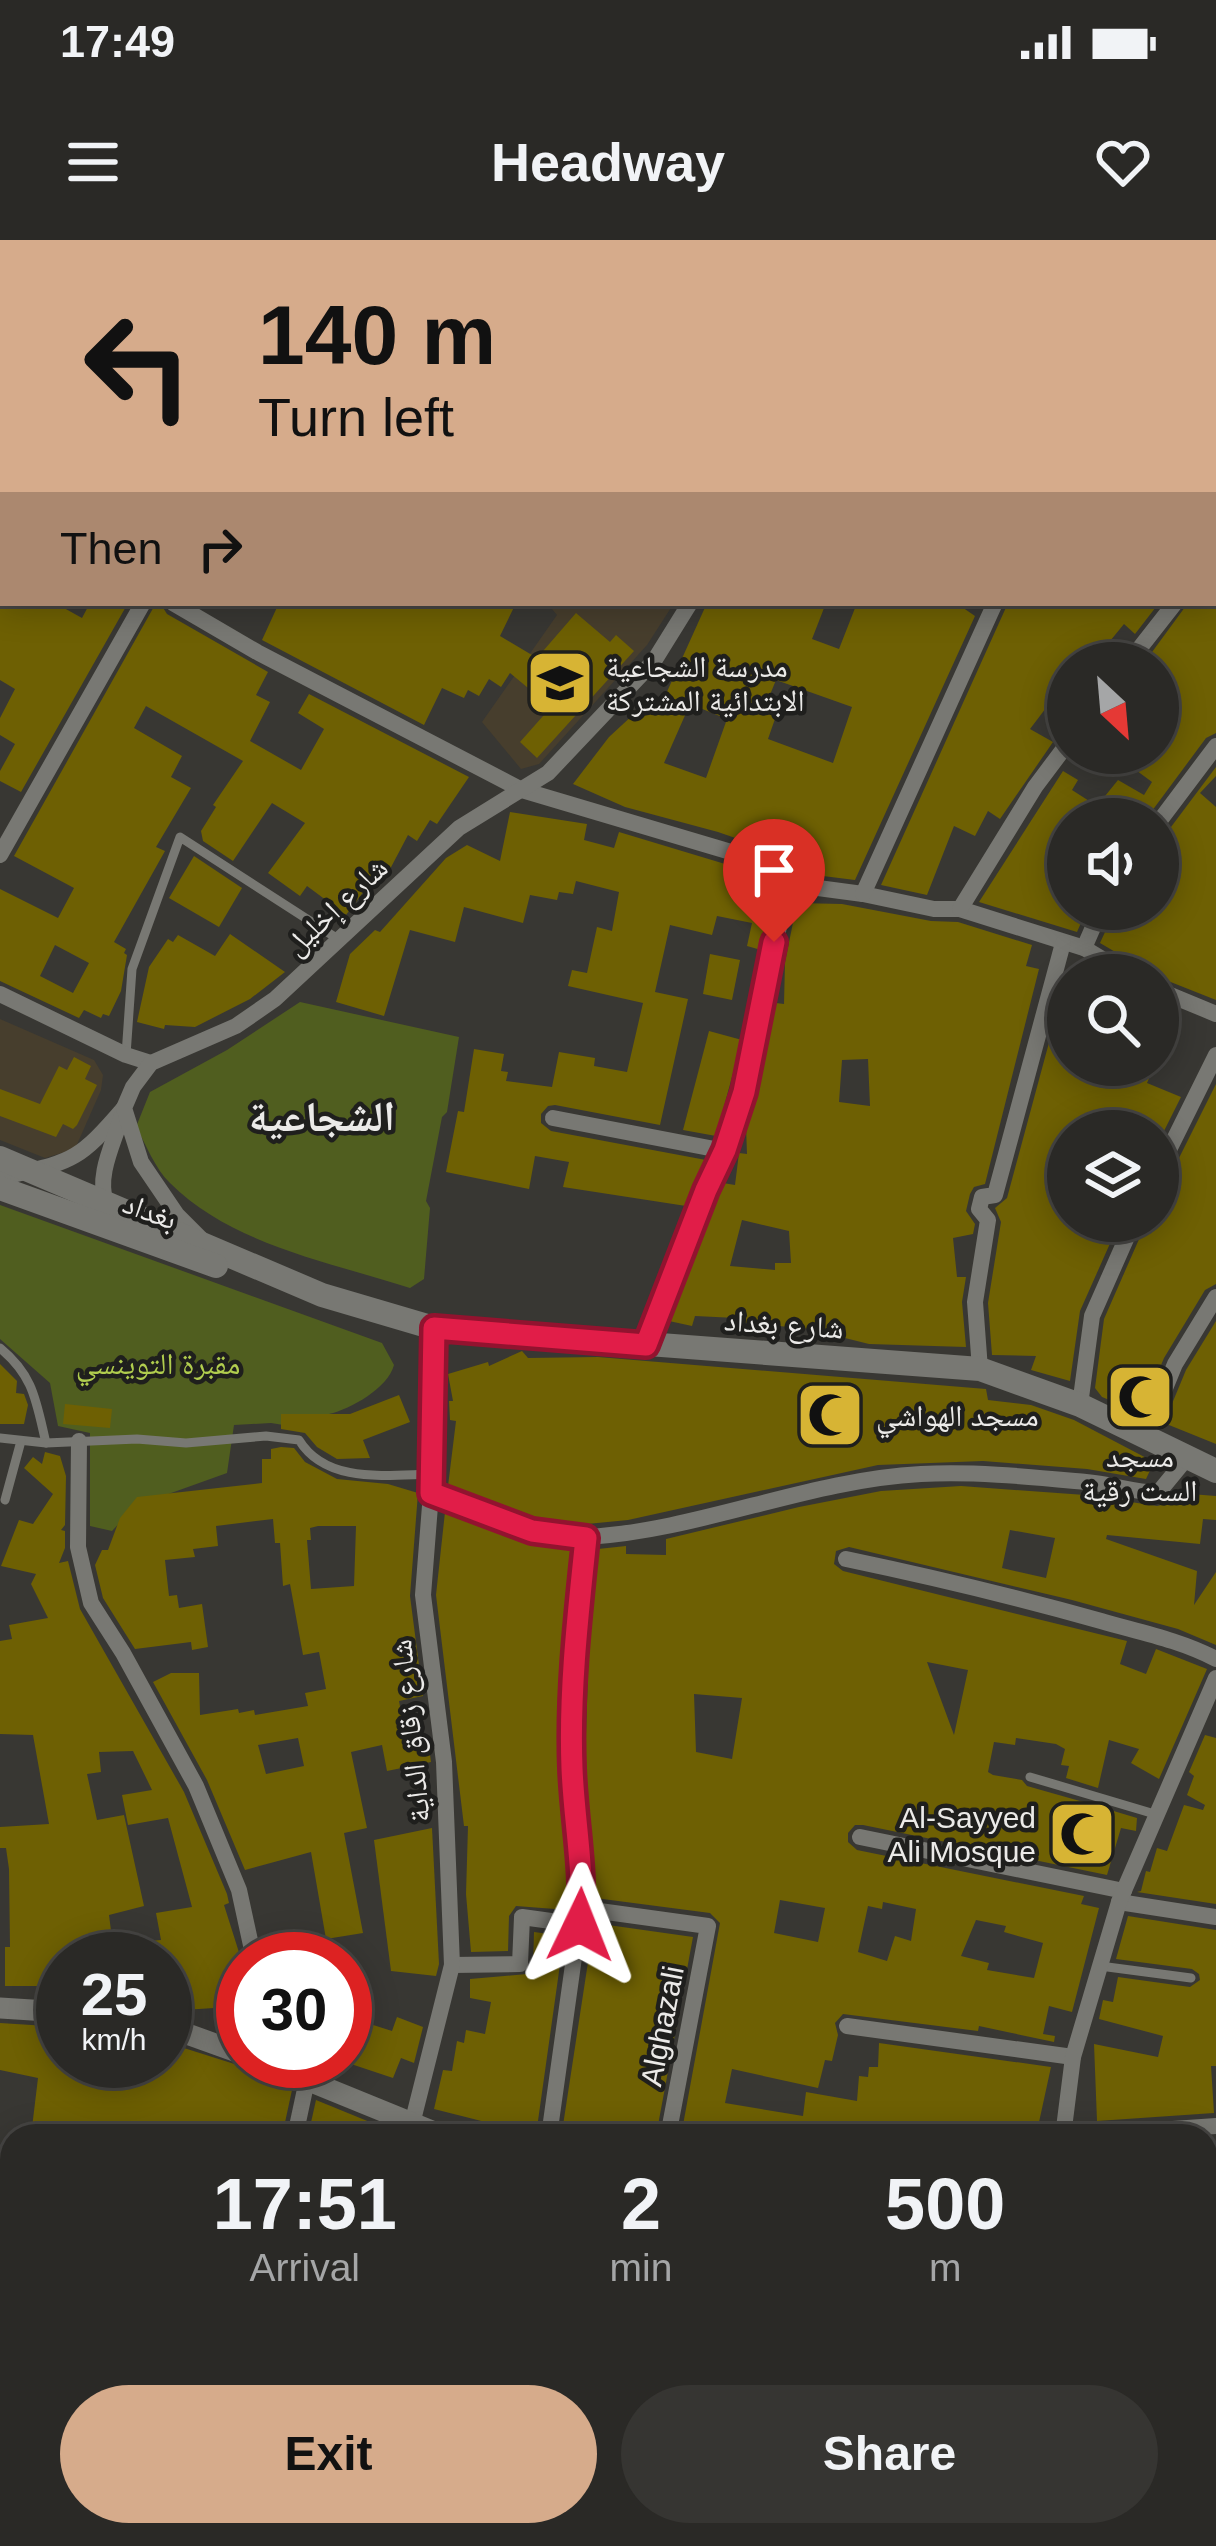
<!DOCTYPE html>
<html lang="en">
<head>
<meta charset="utf-8">
<style>
  body { margin:0; font-family:Arial,"Noto Naskh Arabic",sans-serif; background:#363532; color:#f1f3f6; height:100vh; display:flex; flex-direction:column; font-size:45px; white-space:nowrap }
  * { box-sizing:border-box; margin:0 }
  p { font-size:39px; color:#a5a6a7 }
  .icon { flex:none; width:66px; height:66px; fill:none; stroke:currentColor; stroke-width:2; stroke-linecap:round; stroke-linejoin:round }
  .map { position:relative; flex:1; overflow:hidden }
  .side { position:absolute; left:0px; top:1884px; width:1218px; height:423px; display:flex; flex-direction:column; background:#2a2926; border-radius:36px 36px 0 0; box-shadow:0 6px 30px #0003,0 0 0 3px #464543 }
  .side>* { flex:none }
  .guide { position:absolute; left:0px; top:0px; width:1218px; height:366px; box-shadow:0 6px 30px #0003,0 0 0 3px #464543; background:#d6ab8b; color:#111; overflow:hidden }
  .needle { width:78px; rotate:154deg }
  .buttons { position:absolute; left:1047px; top:402px; display:grid; gap:24px }
  .buttons a { display:grid; place-items:center; width:132px; height:132px; border-radius:50%; background:#2a2926; box-shadow:0 6px 30px #0003,0 0 0 3px #464543; font-size:60px }
  .speed { position:absolute; left:36px; top:1692px; display:flex; gap:24px; font-size:60px; font-weight:700; text-align:center }
  .speed>* { display:grid; place-content:center; width:156px; height:156px; border-radius:50%; background:#2a2926; box-shadow:0 6px 30px #0003,0 0 0 3px #464543; line-height:1 }
  .speed small { font-size:30px; font-weight:400 }
  .speed .limit { border:18px solid #d22; background:#fff; color:#111 }
  .pin { position:absolute; display:grid; place-items:center; width:102px; height:102px; color:#fff; margin:-123px -51px; border-radius:50% 50% 50% 0; rotate:-45deg; box-shadow:0 0 12px #0007 }
  .pin .icon { rotate:45deg }
  .me { position:absolute; width:132px; margin:-66px; rotate:2deg; stroke-linejoin:round; filter:drop-shadow(0 0 9px #0008) }
  .turn { display:flex; align-items:center; gap:42px; height:252px; padding:0 60px; font-size:54px }
  .turn .icon { width:156px; height:156px; stroke-width:2.5 }
  .turn b { display:block; font-size:84px; line-height:102px }
  .then { display:flex; align-items:center; height:114px; padding:0 60px; background:#0003; gap:24px; font-size:45px }
  .eta { display:flex; justify-content:space-evenly; align-items:center; height:204px; text-align:center }
  .eta b { font-size:72px; font-weight:800; line-height:84px }
  .button { display:flex; gap:24px; margin-top:auto; padding:24px 60px }
  .button a { flex:1; height:138px; border-radius:72px; background:#d6ab8b; color:#111; font-size:48px; font-weight:800; line-height:138px; text-align:center }
  .button a+a { background:#363532; color:#f1f3f6 }
  .status { display:flex; justify-content:space-between; align-items:center; height:84px; padding:0 60px; background:#2a2926; direction:ltr }
  .status svg { height:33px; fill:currentColor }
  header { display:flex; justify-content:space-between; align-items:center; height:156px; padding:0 60px; background:#2a2926; font-size:54px; font-weight:800 }
  .map>svg:first-child { display:block }
  .education { fill:#473e2d }
  .green { fill:#505e1f }
  .building { fill:#6e6003; fill-rule:evenodd }
  .lines { fill:none; stroke-linecap:round; stroke-linejoin:round }
  .service { stroke:#787873; stroke-width:9 }
  .minor { stroke:#787873; stroke-width:16 }
  .tertiary { stroke:#787873; stroke-width:21 }
  .secondary { stroke:#787873; stroke-width:24 }
  .route-casing { stroke:#92132f; stroke-width:30 }
  .route { stroke:#e11d48; stroke-width:21 }
  .labels { text-anchor:middle; dominant-baseline:central; stroke-width:9; stroke-linejoin:round; paint-order:stroke }
  .poi-label { font-size:30px; fill:#ebeae8; stroke:#1f1f1d; text-anchor:start }
  .street-label { font-size:30px; fill:#ebeae8; stroke:#1f1f1d }
  .park-label { font-size:30px; fill:#b1cd4e; stroke:#1f1f1d }
  .district-label { font-size:42px; font-weight:bold; fill:#ebeae8; stroke:#1f1f1d }
</style>
</head>
<body>
<div class="status"><b>17:49</b><svg viewBox="0 0 49 12"><path d="M0 12V9h3v3zM5 12V6h3v6zM10 12V3h3v9zM15 12V0h3v12zM26 1h20v11H26zM47 4h2v5h-2z"/></svg></div>
<header><svg class="icon" aria-label="menu" viewBox="0 0 24 24"><path d="M4 6h16M4 12h16M4 18h16"/></svg>Headway<svg class="icon" aria-label="heart" viewBox="0 0 24 24"><path d="M12 20l-8-8c-3-5 5-10 8-4 3-6 11-1 8 4z"/></svg></header>
<div class="map">
<svg width="1216" height="2306" viewBox="0 0 1216 2306">
  <rect width="100%" height="100%" fill="#383733"/>
  <g class="education">
    <path d="M547 363H674L647 405 539 524 521 529 482 482 557 375Z"/>
    <path d="M0 779 94 820 103 835 101 850 75 909 45 918 0 900Z"/>
    <path d="M586 2295H704L703 2306H587Z"/>
  </g>
  <g class="green">
    <path d="M300 762 459 797 447 872 442 877 426 961 430 968 424 1039 410 1048C330 1022 232 1005 170 943 155 929 146 904 136 887L150 852 227 810Z"/>
    <path d="M0 965 382 1103 394 1125C388 1148 351 1169 329 1174L321 1191 271 1183 234 1185 227 1233 135 1266 112 1291 90 1286V1193L58 1186 50 1143 0 1099Z"/>
  </g>
  <g class="building">
    <path d="M0 363H55L82 378 90 363H128L21 552 0 541V531L15 504 0 495V478L15 449 0 440Z"/>
    <path d="M156 363H160L167 374 268 432 256 455 270 462 250 501 301 530 324 489 298 473 309 454 469 537 437 584 430 580 417 601 408 595 389 631 382 627 346 675 307 646 300 656 268 633 305 583 272 563 233 621 203 601 201 591 216 567 213 565 243 521 146 466 134 488 182 516 171 537 191 548 156 607 165 611 114 702 126 709 124 713 127 715 121 751 109 776 103 774 101 778 84 770 79 778 0 741V649L58 678 74 648 14 616ZM55 705 89 723 73 753 40 736Z"/>
    <path d="M279 363H516L500 396 537 418 576 373 610 402 616 395 634 411 537 518 520 502 551 467 510 433 501 447 489 439 479 456 468 450 464 458 442 448 424 485 262 400Z"/>
    <path d="M707 363H826L812 399 839 409 857 363H956L975 376 855 640 823 636 824 629 718 592 625 567 573 544 609 497 648 461 661 465ZM776 440 852 467 833 523 768 499 776 476 763 472ZM690 464 727 479 706 538 664 523Z"/>
    <path d="M1008 363H1159L1135 394 1124 384 1101 412 1114 423H1068V478L1049 464 1030 489 1053 502 1000 579 988 571 975 596 954 586 927 655 881 645Z"/>
    <path d="M1188 363H1216V493L1206 498 1146 579H1068V669H1087L1077 692 979 662 1063 531 1078 540 1072 550 1097 566 1118 540 1144 555 1152 542 1129 525 1138 513H1158V478L1167 468 1158 455 1169 443 1158 434V423H1144Z"/>
    <path d="M1216 527V536L1200 553 1216 567V760L1158 737 1100 703 1111 679 1124 686 1134 669H1158V596L1168 591Z"/>
    <path d="M510 572 587 584 584 600 614 608 619 592 745 630 753 635 750 652 772 657 761 710 747 706 752 683 717 676 712 695 670 685 655 752 688 759 660 885 555 865 548 866 541 874V883L551 891 706 920 686 966 563 947 569 922 535 916 529 949 446 932 458 871 464 872 474 809 504 814 501 831 508 832 506 841 552 847 559 812 595 818 594 826 627 832 643 763 568 746 572 730 587 733 597 687 612 691 619 652 576 641 573 654 559 652 557 660 530 655 523 683 464 667 455 702 410 690 384 776 336 762 350 714 375 690 380 692 446 618 467 605 500 621Z"/>
    <path d="M194 616 242 648 219 687 169 658Z"/>
    <path d="M797 663 842 664 931 681 958 682 1032 705 1026 726 1039 729 985 944 974 947 970 954 966 971 975 984 973 994 953 998 957 1037H966L962 1062 966 1107 869 1104 833 1095 834 1091 736 1082V1078L695 1076 692 1086 669 1081 718 954 723 943 735 945 739 913 747 914 746 886 776 763 784 764 785 722ZM868 819 870 866 839 862 842 820ZM742 980 789 991 791 1023H775V1030L730 1026Z"/>
    <path d="M230 694 285 732 250 759 195 787 165 785 164 789 137 782 149 727 168 699 173 702 178 695 215 716Z"/>
    <path d="M710 714 740 720 732 760 703 754Z"/>
    <path d="M1067 736 1068 825H1155L1147 843 1181 857 1158 903V891H1068V981H1120L1080 1071 1070 1141 1031 1130 1036 1116 992 1115 988 1063 1001 982 995 968 1007 958Z"/>
    <path d="M709 791 742 800 716 896 683 890Z"/>
    <path d="M74 817 91 826 85 839 97 845 77 885 73 889 63 884 56 897 0 876V849L40 864 59 826 67 830Z"/>
    <path d="M1216 844V1044L1205 1050 1164 1118 1141 1173 1102 1157 1095 1148 1104 1079 1147 981H1158V945L1169 938Z"/>
    <path d="M1216 1081V1204L1164 1183 1186 1130Z"/>
    <path d="M522 1111 528 1118 598 1117 986 1149 988 1160 1031 1165 1074 1180 1154 1222 1146 1239 1087 1229 983 1221 878 1225 628 1280 587 1284 550 1282 448 1246 456 1181 450 1180 449 1161H453L448 1134 488 1122 489 1126Z"/>
    <path d="M0 1124 17 1141 16 1153 24 1154 28 1165 24 1184H0Z"/>
    <path d="M399 1155 410 1182 363 1200 370 1218 337 1219 317 1207 305 1193 281 1189V1174H350Z"/>
    <path d="M65 1164 112 1169 110 1188 63 1184Z"/>
    <path d="M281 1207 294 1208 305 1222 337 1239 388 1244 418 1253 410 1356 423 1456 399 1461 407 1505 428 1501 431 1522 387 1531 382 1505 351 1512 367 1588 344 1593 363 1693 326 1699 311 1612 245 1630 207 1540 153 1442 171 1433H199L200 1475 238 1469 239 1473 254 1470 255 1475 308 1466 305 1453 326 1449 319 1412 303 1415 290 1344 283 1346 280 1303H275L273 1279 216 1286 218 1306 193 1309 195 1317 165 1320 169 1356 177 1355 179 1368 202 1364 208 1407 192 1410 191 1402 135 1409 103 1358 95 1325 102 1310H108L120 1278 137 1257 262 1243V1219H271V1209ZM318 1286H356L354 1346 311 1349 307 1300H311L310 1288ZM298 1498 304 1526 266 1534 258 1505Z"/>
    <path d="M45 1212 60 1216 66 1236 65 1285 61 1290 65 1291V1308L59 1323 68 1321 80 1369 184 1552 227 1654 229 1663 224 1665 243 1725V1778L215 1779 214 1768 168 1771 165 1719H116L114 1704 161 1700 156 1673 192 1667 168 1578 128 1585 122 1555 152 1550 133 1511 99 1512 101 1532 87 1534 97 1580 124 1575 144 1666 109 1675 114 1714 63 1719V1746H5V1707H10L9 1629 6 1608H0V1587L49 1584 33 1495 0 1494V1401L12 1399 9 1385 48 1378 31 1344 36 1334 1 1326 19 1280 33 1284 53 1254 24 1228 33 1217 42 1224Z"/>
    <path d="M961 1246 1085 1255 1157 1266 1178 1261V1253L1216 1256V1280L1203 1279 1200 1304 1107 1295 1106 1299 1197 1331 1194 1365 1216 1332V1405L1178 1389 1072 1360 849 1307 836 1311 834 1324 843 1331 1127 1401 1120 1424 1146 1434 1156 1409 1207 1429 1159 1539 1131 1523 1139 1509 1109 1500 1098 1548 1066 1538 1069 1526 1061 1525 1065 1509 1056 1504 1016 1498 1015 1505 994 1502 988 1532 993 1535 1022 1540 1027 1546 1094 1565 1084 1607 1107 1569 1137 1578 1136 1591 1121 1588 1107 1635 863 1585H855L848 1593V1602L857 1610 1084 1656 1081 1664 1099 1668 1072 1772 1049 1766 1043 1794 1055 1796 1054 1802 979 1786 978 1791 843 1774 835 1783 838 1795 832 1821 825 1820 818 1848 732 1829 725 1863 803 1876 806 1852 857 1861 859 1836 868 1837 869 1827H878L879 1803 1051 1827 1036 1896H681L720 1683 710 1673 595 1658 585 1524 589 1401 598 1309 626 1306V1314L666 1315V1299L799 1267 881 1251ZM1010 1290 1055 1298 1046 1338 1002 1328ZM927 1422 968 1430 954 1495ZM694 1454 742 1458 732 1519 696 1512ZM780 1660 825 1668 818 1702 774 1693ZM883 1662 916 1669 911 1701 895 1696 887 1721 858 1712 868 1666 882 1669ZM976 1680 1006 1686 1004 1692 1043 1703 1034 1738 987 1730 989 1723 961 1716Z"/>
    <path d="M445 1272 524 1302 572 1310 563 1399 559 1524 571 1646 568 1670 516 1666 509 1676 508 1711 471 1712 466 1654 468 1586H464L436 1355Z"/>
    <path d="M1205 1495 1216 1498V1664L1137 1652 1141 1651 1146 1631 1150 1632 1157 1608 1167 1611 1184 1565 1203 1570 1205 1565 1187 1555 1194 1536 1189 1532Z"/>
    <path d="M432 1588 439 1724 436 1736 391 1731 374 1600Z"/>
    <path d="M1128 1676 1216 1690V1826H1211L1214 1873 1097 1881 1094 1804 1158 1817 1163 1796 1099 1779 1103 1760 1113 1762 1118 1737 1190 1747 1200 1740 1199 1734 1192 1729 1116 1719Z"/>
    <path d="M594 1683 693 1697 656 1896H568L562 1892Z"/>
    <path d="M534 1692 564 1696 536 1895 434 1869 443 1830 452 1831 457 1801 464 1803 466 1790 485 1794 491 1762 470 1758V1739L527 1734 533 1725Z"/>
    <path d="M345 1776 392 1791 397 1777 423 1787 414 1823 401 1818 393 1838 345 1822Z"/>
    <path d="M0 1783 63 1787V1821H165V1802L247 1828 292 1850 284 1887 267 1884 265 1896H31L38 1838 0 1830Z"/>
    <path d="M316 1860 404 1896H341L310 1887Z"/>
  </g>
  <g class="lines">
    <g class="service">
      <path d="M126 815 132 729 180 597 338 699"/>
      <path d="M0 1108C34 1136 36 1161 46 1203"/>
      <path d="M0 1198 46 1203 137 1199 186 1203 266 1196 299 1200C326 1244 386 1235 431 1234"/>
      <path d="M5 1260 21 1201"/>
      <path d="M1030 1537 1158 1575"/>
      <path d="M1100 1726 1191 1738"/>
    </g>
    <g class="minor">
      <path d="M357 0 363 3"/>
      <path d="M958 0 960 3"/>
      <path d="M486 3 487 0"/>
      <path d="M889 3 891 0"/>
      <path d="M1215 295H1216"/>
      <path d="M1215 322 1216 324"/>
      <path d="M0 340 3 335"/>
      <path d="M173 363 257 412 522 550 751 618 788 644 863 654 934 669H960L1084 708 1129 735"/>
      <path d="M1128 423 1175 363"/>
      <path d="M1158 583 1216 506"/>
      <path d="M0 615 143 363"/>
      <path d="M863 654 995 363"/>
      <path d="M960 669 1035 547 1068 503"/>
      <path d="M1084 708 1101 669"/>
      <path d="M1158 750 1216 774"/>
      <path d="M0 754 126 815 151 823"/>
      <path d="M553 878 725 911"/>
      <path d="M1158 932 1216 815"/>
      <path d="M0 938C71 921 75 925 124 868"/>
      <path d="M106 963C96 935 114 903 122 875"/>
      <path d="M202 1000 177 975 141 922 124 868 133 847 151 823 236 786 275 759 459 588 548 533 654 421 690 363"/>
      <path d="M646 1105 706 949 725 911 744 852 788 644"/>
      <path d="M980 1129 975 1062 988 980 979 969 982 957 995 955 1063 703"/>
      <path d="M1080 1165 1092 1076 1134 981"/>
      <path d="M1145 1197 1175 1124 1216 1057"/>
      <path d="M79 1201 78 1307 91 1363 123 1413 196 1546 239 1650 254 1719"/>
      <path d="M431 1253C480 1272 534 1300 588 1297 701 1290 808 1240 921 1234 974 1231 1032 1237 1086 1242 1110 1244 1133 1252 1158 1253L1186 1219"/>
      <path d="M846 1319C932 1337 1016 1357 1101 1381 1139 1392 1180 1400 1216 1419"/>
      <path d="M860 1597 1124 1651"/>
      <path d="M1119 1662 1216 1677"/>
      <path d="M452 1725 520 1724 522 1677 580 1685 585 1669 708 1686 668 1896"/>
      <path d="M847 1786 1073 1817"/>
      <path d="M412 1884 452 1725 444 1522 423 1355 431 1253 434 1088"/>
      <path d="M295 1896 307 1840"/>
      <path d="M549 1896 584 1646 572 1524 576 1400 586 1297"/>
      <path d="M1063 1896 1073 1817 1119 1662 1216 1438"/>
      <path d="M1072 1896 1216 1886"/>
      <path d="M0 2116 12 2119"/>
      <path d="M26 2306 31 2295"/>
      <path d="M272 2306 273 2295"/>
      <path d="M717 2306 718 2295"/>
      <path d="M833 2306 834 2295"/>
    </g>
    <g class="tertiary">
      <path d="M0 1768 63 1772"/>
      <path d="M165 1786 243 1814"/>
      <path d="M260 1821 444 1896"/>
      <path d="M1171 2295 1172 2306"/>
    </g>
    <g class="secondary">
      <path d="M0 918 322 1055 434 1088 980 1129 1080 1165 1216 1231"/>
      <path d="M0 948 216 1026"/>
    </g>
  </g>
  <g class="lines">
    <g class="route-casing">
      <path id="route" d="M580 1685C585 1632 574 1582 572 1528 569 1452 578 1374 586 1298L532 1291 431 1253 434 1088 646 1105 706 950 725 910 744 852 774 702"/>
    </g>
    <use href="#route" class="route"/>
  </g>
  <defs>
    <g id="school-square" transform="scale(3.45)"><rect x="-9" y="-9" width="18" height="18" rx="4" fill="#d7b434" stroke="#1f1f1d"/><path d="M0-5L7-2L0 1L-7-2ZM-4 1L0 2.5L4 1V4Q0 6-4 4Z" fill="#111"/></g>
    <g id="mosque-square" transform="scale(3.45)"><rect x="-9" y="-9" width="18" height="18" rx="4" fill="#d7b434" stroke="#1f1f1d"/><path d="M3.5-4.9A6 6 0 1 0 3.5 4.9A5 5 0 1 1 3.5-4.9Z" fill="#111"/></g>
  </defs>
  <g fill-rule="evenodd">
    <use href="#school-square" x="560" y="443"/>
    <use href="#mosque-square" x="1140" y="1157"/>
    <use href="#mosque-square" x="830" y="1175"/>
    <use href="#mosque-square" x="1082" y="1594"/>
  </g>
  <g class="labels">
    <g class="poi-label">
      <text x="606" y="426">مدرسة الشجاعية<tspan x="606" dy="34">الابتدائية المشتركة</tspan></text>
      <text x="876" y="1175">مسجد الهواشي</text>
      <text x="1140" y="1216" text-anchor="middle">مسجد<tspan x="1140" dy="34">الست رقية</tspan></text>
      <text x="1036" y="1577" text-anchor="end">Al-Sayyed<tspan x="1036" dy="34">Ali Mosque</tspan></text>
    </g>
    <g class="street-label">
      <text transform="translate(336 666) rotate(-43)">شارع إخليل</text>
      <text transform="translate(150 971) rotate(20)">بغداد</text>
      <text transform="translate(784 1084) rotate(4)">شارع بغداد</text>
      <text transform="translate(410 1491) rotate(-96)">شارع زقاق الداية</text>
      <text transform="translate(662 1786) rotate(-79)">Alghazali</text>
    </g>
    <g class="park-label">
      <text x="158" y="1123">مقبرة التوينسي</text>
    </g>
    <g class="district-label">
      <text x="322" y="876">الشجاعية</text>
    </g>
  </g>
</svg>
<div class="buttons">
<a><svg class="needle" viewBox="-14 -14 28 28"><path d="M0-13l5 13h-10z" fill="#e53935"/><path d="M0 13l5-13h-10z" fill="#a5a6a7"/></svg></a>
<a><svg class="icon" aria-label="sound" viewBox="0 0 24 24"><path d="M4 9h4l5-4v14l-5-4H4zM17 9q2 3 0 6"/></svg></a>
<a><svg class="icon" aria-label="search" viewBox="0 0 24 24"><circle cx="10" cy="10" r="6"/><path d="M15 15l6 6"/></svg></a>
<a><svg class="icon" aria-label="layers" viewBox="0 0 24 24"><path d="M12 4l9 5-9 5-9-5zM3 14l9 5 9-5"/></svg></a>
</div>
<div class="speed"><div>25<small>km/h</small></div><div class="limit">30</div></div>
<div class="pin" style="left:774px;top:702px;background:#d93025"><svg class="icon" aria-label="arrive" viewBox="0 0 24 24"><path d="M6 21V4h12l-3 4 3 4H6"/></svg></div>
<svg class="me" style="left:580px;top:1685px" viewBox="-20 -20 40 40"><path d="M0-17L14 15 0 8-14 15z" fill="#e11d48" stroke="#fff" stroke-width="4"/></svg>
<div class="guide">
<div class="turn"><svg class="icon" aria-label="left" viewBox="0 0 24 24"><path d="M17 20v-9H6M10 6l-5 5 5 5"/></svg><div><b>140 m</b>Turn left</div></div>
<div class="then">Then<svg class="icon" aria-label="right" viewBox="0 0 24 24"><path d="M7 20v-9h11M14 6l5 5-5 5"/></svg></div>
</div>
<section class="side">
<div class="eta">
<div><b>17:51</b><p>Arrival</p></div>
<div><b>2</b><p>min</p></div>
<div><b>500</b><p>m</p></div>
</div>
<div class="button"><a>Exit</a><a>Share</a></div>
</section>
</div>
</body>
</html>
